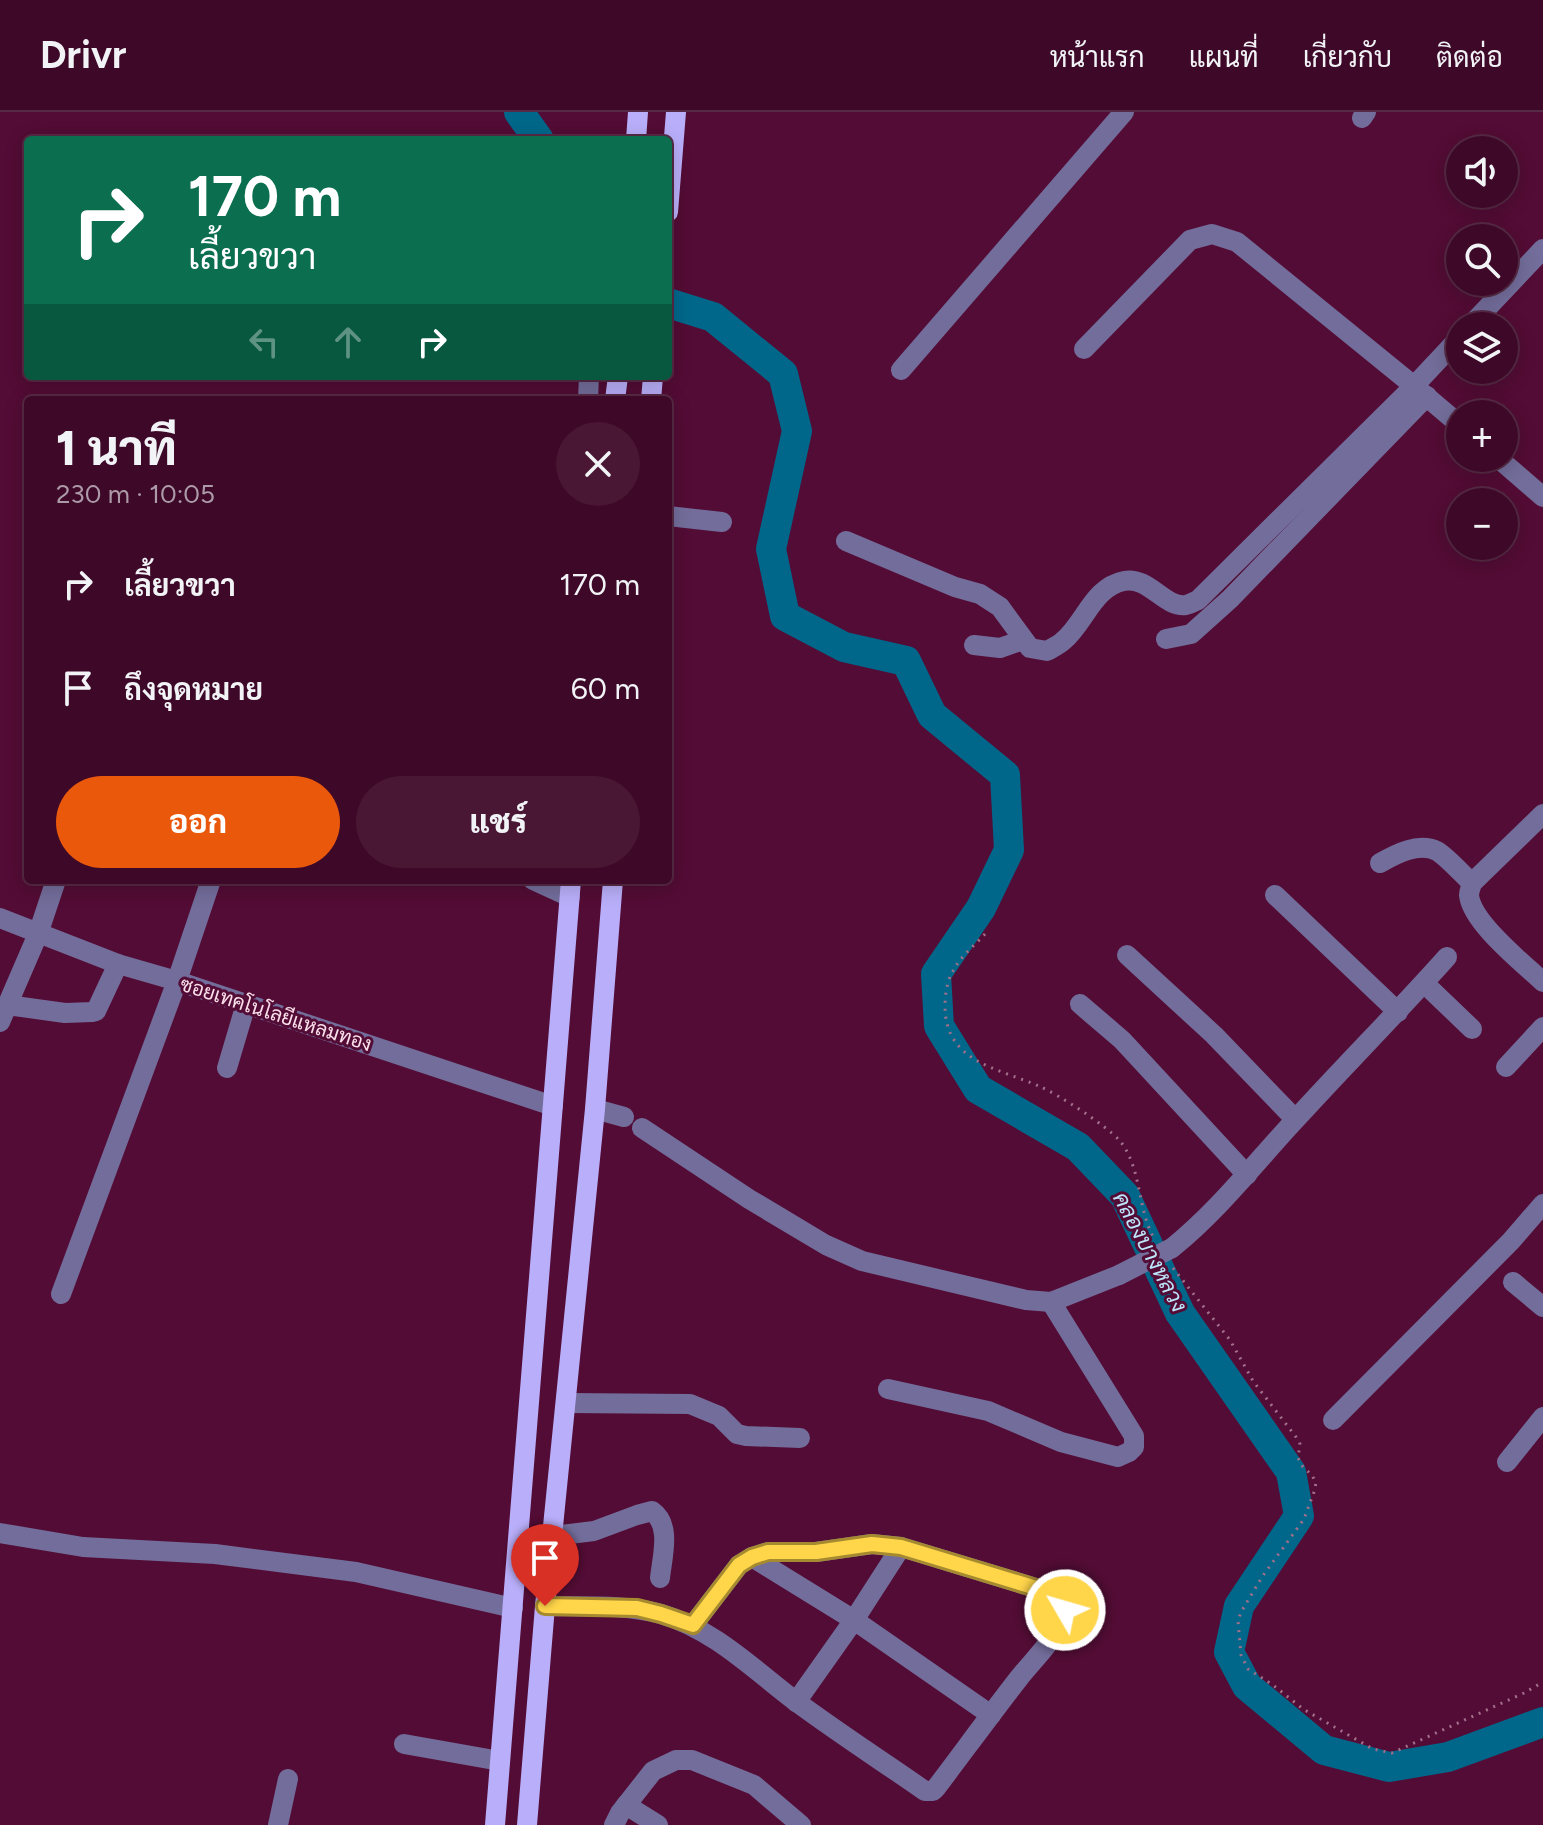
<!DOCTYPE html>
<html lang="th">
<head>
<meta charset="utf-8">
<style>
  body { margin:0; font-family:Figtree,Sarabun,sans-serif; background:#491734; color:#f1f3f6; height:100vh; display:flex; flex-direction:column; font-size:30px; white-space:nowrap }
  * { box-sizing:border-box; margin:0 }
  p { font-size:26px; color:#ad9aa8 }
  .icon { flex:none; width:44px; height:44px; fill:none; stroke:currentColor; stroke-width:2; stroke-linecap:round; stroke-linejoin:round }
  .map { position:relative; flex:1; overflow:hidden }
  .panel { position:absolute; left:24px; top:284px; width:648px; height:488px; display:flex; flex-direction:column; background:#3e0928; border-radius:8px; box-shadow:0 4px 20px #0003,0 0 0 2px #572a45 }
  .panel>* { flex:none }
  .guide { position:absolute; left:24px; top:24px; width:648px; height:244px; border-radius:8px; box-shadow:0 4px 20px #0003,0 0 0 2px #572a45; background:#0b6e4f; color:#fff; overflow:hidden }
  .buttons { position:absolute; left:1446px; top:24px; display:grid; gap:16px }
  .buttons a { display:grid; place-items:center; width:72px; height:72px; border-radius:50%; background:#3e0928; box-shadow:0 4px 20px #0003,0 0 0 2px #572a45; font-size:40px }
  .pin { position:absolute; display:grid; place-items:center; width:68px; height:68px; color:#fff; margin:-82px -34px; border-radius:50% 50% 50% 0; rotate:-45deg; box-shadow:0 0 8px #0007 }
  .pin .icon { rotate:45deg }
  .me { position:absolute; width:88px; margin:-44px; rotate:308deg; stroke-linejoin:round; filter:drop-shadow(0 0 6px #0008) }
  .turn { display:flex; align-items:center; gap:28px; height:168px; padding:0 32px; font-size:36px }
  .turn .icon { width:104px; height:104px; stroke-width:2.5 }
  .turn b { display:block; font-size:56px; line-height:68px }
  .lanes { display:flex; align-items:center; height:76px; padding:0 32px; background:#0003; justify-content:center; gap:40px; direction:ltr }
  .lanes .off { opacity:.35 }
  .round { display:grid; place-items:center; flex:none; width:84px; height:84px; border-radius:42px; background:#491734 }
  .headline { display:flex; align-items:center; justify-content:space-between; height:136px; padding:0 32px }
  h1 { font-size:48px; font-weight:800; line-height:60px }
  .cta { display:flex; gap:16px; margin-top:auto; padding:16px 32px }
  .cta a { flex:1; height:92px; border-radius:48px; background:#ea580c; color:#fff; font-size:32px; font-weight:800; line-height:92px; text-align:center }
  .cta a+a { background:#491734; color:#f1f3f6 }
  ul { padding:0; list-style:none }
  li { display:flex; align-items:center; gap:24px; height:104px; padding:0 32px }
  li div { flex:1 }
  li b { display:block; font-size:30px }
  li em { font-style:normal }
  header { display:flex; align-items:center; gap:48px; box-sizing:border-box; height:112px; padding:0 40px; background:#3e0928; border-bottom:2px solid #572a45 }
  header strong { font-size:38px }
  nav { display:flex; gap:44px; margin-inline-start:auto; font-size:28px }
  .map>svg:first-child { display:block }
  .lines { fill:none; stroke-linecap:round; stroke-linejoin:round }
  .river { stroke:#00678a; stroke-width:30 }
  .path { stroke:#a2708b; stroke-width:3; stroke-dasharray:2 6; stroke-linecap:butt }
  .minor { stroke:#736d9b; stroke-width:20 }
  .major { stroke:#b9aef9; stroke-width:20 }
  .minor-bridge { stroke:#736d9b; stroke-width:20 }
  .route-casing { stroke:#a68a30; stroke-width:20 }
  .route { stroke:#ffd54a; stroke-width:14 }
  .labels { text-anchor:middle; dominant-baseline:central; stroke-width:6; stroke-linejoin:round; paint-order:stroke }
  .street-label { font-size:20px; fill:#fbe0ec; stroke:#530c35 }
  .water-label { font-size:22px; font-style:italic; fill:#bee6fb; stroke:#530c35 }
</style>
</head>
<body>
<header>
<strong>Drivr</strong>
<nav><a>หน้าแรก</a><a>แผนที่</a><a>เกี่ยวกับ</a><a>ติดต่อ</a></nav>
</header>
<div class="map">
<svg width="1543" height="1713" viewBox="0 0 1543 1713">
  <rect width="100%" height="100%" fill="#530c35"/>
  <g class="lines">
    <g class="river">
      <path d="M519 0 539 28"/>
      <path d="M668 191 713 205 783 262 797 319 771 437 785 504 844 535 906 549 932 603 1005 663 1009 738 981 796 936 862 939 914 978 977 1078 1035 1125 1084 1180 1201 1291 1360 1299 1404 1239 1494 1229 1540 1247 1574 1324 1638 1389 1655 1448 1645 1543 1610"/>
    </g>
    <g class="path">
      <path d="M985 822C975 833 960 845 953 859 947 869 945 883 945 894 945 950 997 956 1039 974 1059 983 1106 1013 1120 1029 1142 1056 1137 1097 1154 1126"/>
      <path d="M1173 1156 1230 1228 1253 1269 1296 1325 1300 1332 1298 1346 1303 1355 1312 1363 1316 1371 1314 1380 1304 1407 1262 1465 1241 1500 1238 1509 1241 1543 1248 1557 1273 1573 1303 1597 1373 1637 1392 1641 1524 1581 1543 1570"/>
    </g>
    <g class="minor">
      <path d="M1362 6 1366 0"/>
      <path d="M1470 214 1543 137"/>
      <path d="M1084 237 1190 128 1212 122 1237 130 1414 274 1460 313"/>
      <path d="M901 258 1124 0"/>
      <path d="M588 288 589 264"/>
      <path d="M1498 346 1543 385"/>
      <path d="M668 404 722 410"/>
      <path d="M846 429 955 475 980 482 1000 495 1030 536 1047 539C1052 536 1059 533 1063 529 1085 511 1093 475 1124 469 1149 464 1164 496 1186 493 1191 492 1194 490 1198 488L1414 274 1460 225"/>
      <path d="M1166 527 1191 522 1230 487 1427 284"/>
      <path d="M974 533 1000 536 1023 528"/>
      <path d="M1543 702 1472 771C1471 775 1469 779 1469 783 1471 810 1524 852 1543 870"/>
      <path d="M1380 751C1396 742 1418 730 1437 739 1446 744 1463 763 1472 771"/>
      <path d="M533 768 570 785"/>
      <path d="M1275 783 1398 900"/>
      <path d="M0 806 118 852 177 869 553 994"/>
      <path d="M1127 843 1214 923 1295 1007"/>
      <path d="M1424 871 1472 917"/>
      <path d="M1080 892 1122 928 1247 1063"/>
      <path d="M7 893 65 901 92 900 96 899 118 852"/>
      <path d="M0 910 38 822 56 768"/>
      <path d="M1506 955 1543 915"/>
      <path d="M227 956 246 892"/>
      <path d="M595 997 624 1005"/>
      <path d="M642 1016 749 1087 826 1133 862 1149 1026 1188 1051 1190 1119 1163"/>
      <path d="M1172 1136C1219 1098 1255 1051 1296 1007 1346 952 1398 900 1447 845"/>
      <path d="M1513 1170 1543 1195"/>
      <path d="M61 1182 177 869 211 768"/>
      <path d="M888 1277 988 1299 1061 1330 1118 1345 1129 1340 1134 1335V1324L1051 1190"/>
      <path d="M567 1291 690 1292 719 1304 737 1322 746 1324 800 1326"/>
      <path d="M1333 1308 1511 1129 1543 1092"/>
      <path d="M1507 1350 1543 1305"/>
      <path d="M0 1421 83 1435 215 1442 356 1460 513 1496"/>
      <path d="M553 1424 594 1419 637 1403 652 1399C672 1413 662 1445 660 1466"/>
      <path d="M545 1494C583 1495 624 1492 661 1502 713 1517 752 1556 794 1588 837 1620 882 1649 925 1679H933L936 1676C964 1639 991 1602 1019 1566 1034 1547 1055 1528 1063 1505 1067 1496 1065 1490 1059 1483L901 1435 872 1432 816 1440H768L752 1445"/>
      <path d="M693 1513 739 1453 752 1445 854 1508 991 1603"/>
      <path d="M796 1590 854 1508 901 1435"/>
      <path d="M404 1632 500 1649"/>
      <path d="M626 1693 658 1713"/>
      <path d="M278 1713 288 1667"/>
      <path d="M614 1713 620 1701 653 1659 676 1648H692L754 1673 801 1713"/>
    </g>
    <g class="major">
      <path d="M636 28 638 0"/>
      <path d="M668 100 676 0"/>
      <path d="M615 288 618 264"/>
      <path d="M651 288 653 264"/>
      <path d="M495 1713 571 768"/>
      <path d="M527 1713 545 1494 595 997 613 768"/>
    </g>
    <path class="minor-bridge" d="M1119 1163 1172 1136"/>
  </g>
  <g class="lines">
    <g class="route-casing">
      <path id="route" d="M545 1494 637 1496 661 1502 693 1513 739 1453 752 1445 768 1440H816L872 1432 901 1435 1059 1483 1065 1493V1498"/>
    </g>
    <use href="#route" class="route"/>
  </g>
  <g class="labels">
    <g class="street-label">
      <text transform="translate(276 902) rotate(18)">ซอยเทคโนโลยีแหลมทอง</text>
    </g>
    <g class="water-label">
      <text transform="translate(1150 1140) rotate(62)">คลองบางหลวง</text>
    </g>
  </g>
</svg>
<div class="buttons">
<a><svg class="icon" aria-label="sound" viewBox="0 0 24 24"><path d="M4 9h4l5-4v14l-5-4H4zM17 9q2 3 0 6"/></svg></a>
<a><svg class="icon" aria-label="search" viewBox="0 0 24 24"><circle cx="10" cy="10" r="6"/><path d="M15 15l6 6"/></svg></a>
<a><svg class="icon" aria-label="layers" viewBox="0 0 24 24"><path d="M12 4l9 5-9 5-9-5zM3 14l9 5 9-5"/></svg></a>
<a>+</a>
<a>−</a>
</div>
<div class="pin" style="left:545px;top:1494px;background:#d93025"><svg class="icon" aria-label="arrive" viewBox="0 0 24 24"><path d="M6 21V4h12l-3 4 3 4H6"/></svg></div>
<svg class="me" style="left:1065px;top:1498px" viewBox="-20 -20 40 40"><circle r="17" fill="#ffd54a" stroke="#fff" stroke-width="3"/><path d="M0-11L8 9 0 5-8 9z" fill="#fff"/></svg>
<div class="guide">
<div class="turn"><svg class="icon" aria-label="right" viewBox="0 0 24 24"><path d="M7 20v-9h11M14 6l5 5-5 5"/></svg><div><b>170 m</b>เลี้ยวขวา</div></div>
<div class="lanes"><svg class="icon off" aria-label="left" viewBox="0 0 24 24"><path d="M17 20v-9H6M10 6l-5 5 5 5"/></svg><svg class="icon off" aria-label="ahead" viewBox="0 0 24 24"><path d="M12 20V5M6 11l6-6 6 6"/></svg><svg class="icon" aria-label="right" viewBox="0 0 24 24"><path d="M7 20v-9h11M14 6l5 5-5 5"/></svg></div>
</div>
<section class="panel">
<div class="headline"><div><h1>1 นาที</h1><p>230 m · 10:05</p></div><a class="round"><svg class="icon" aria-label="close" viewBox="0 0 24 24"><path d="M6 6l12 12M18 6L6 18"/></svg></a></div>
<ul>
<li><svg class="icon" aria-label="right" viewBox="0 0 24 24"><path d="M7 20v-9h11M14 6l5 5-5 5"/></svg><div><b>เลี้ยวขวา</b></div><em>170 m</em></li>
<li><svg class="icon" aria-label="arrive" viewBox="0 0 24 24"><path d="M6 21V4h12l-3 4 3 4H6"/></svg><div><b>ถึงจุดหมาย</b></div><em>60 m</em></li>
</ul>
<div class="cta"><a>ออก</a><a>แชร์</a></div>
</section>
</div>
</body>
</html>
